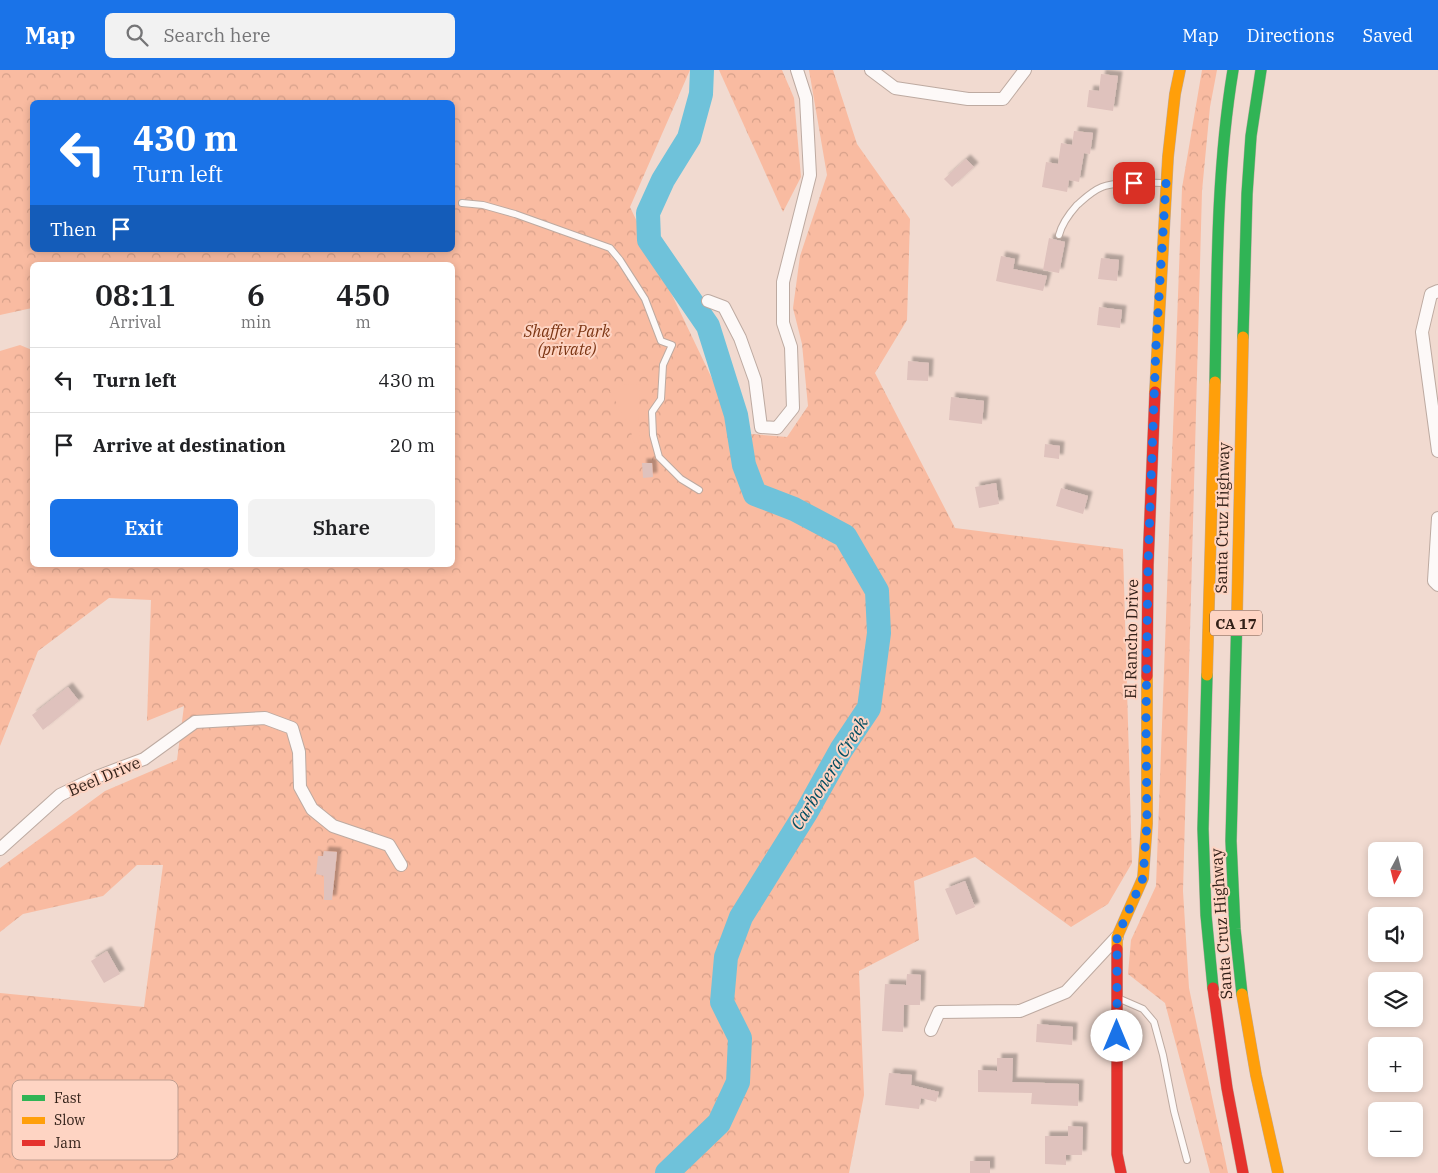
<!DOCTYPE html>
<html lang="en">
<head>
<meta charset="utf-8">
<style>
  body { margin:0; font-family:"IBM Plex Serif",serif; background:#f2f2f2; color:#202124; height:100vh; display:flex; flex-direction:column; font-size:19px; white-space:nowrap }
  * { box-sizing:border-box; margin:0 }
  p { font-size:16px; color:#757577 }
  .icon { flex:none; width:28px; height:28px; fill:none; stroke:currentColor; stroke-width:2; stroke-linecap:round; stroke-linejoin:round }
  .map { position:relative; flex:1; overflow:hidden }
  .side { position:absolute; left:30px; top:192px; width:425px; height:305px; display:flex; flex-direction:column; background:#fff; border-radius:8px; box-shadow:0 2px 8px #0003 }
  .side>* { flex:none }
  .banner { position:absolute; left:30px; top:30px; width:425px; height:152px; border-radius:8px; box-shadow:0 2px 8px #0003; background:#1a73e8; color:#fff; overflow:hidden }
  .needle { width:32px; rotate:187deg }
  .controls { position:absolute; left:1368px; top:772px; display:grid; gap:10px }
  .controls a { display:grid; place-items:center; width:55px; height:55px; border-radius:8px; background:#fff; box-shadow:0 2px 8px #0003; font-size:25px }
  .pin { position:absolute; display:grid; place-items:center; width:42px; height:42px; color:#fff; margin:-21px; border-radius:10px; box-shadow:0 2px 8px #0006 }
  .me { position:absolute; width:55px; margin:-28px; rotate:0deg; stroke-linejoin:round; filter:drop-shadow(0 0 4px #0008) }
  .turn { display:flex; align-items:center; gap:18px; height:105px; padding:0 20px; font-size:22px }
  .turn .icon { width:65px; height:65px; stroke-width:2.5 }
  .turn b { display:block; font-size:35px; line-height:42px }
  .then { display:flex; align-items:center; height:48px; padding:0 20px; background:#0003; gap:10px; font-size:19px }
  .eta { display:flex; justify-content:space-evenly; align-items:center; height:85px; text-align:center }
  .eta b { font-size:30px; font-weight:600; line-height:35px }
  .action { display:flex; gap:10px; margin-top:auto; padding:10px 20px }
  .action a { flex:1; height:58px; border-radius:8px; background:#1a73e8; color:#fff; font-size:20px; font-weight:600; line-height:58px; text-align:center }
  .action a+a { background:#f2f2f2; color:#202124 }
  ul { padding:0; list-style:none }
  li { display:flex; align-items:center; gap:15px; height:65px; padding:0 20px; border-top:1px solid #e0e0e0 }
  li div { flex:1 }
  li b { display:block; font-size:19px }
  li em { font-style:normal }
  header { display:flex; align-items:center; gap:30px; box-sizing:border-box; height:70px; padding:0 25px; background:#1a73e8; color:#fff }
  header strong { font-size:24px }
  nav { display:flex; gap:28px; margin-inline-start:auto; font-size:18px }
  .search { width:350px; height:45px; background:#f2f2f2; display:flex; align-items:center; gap:12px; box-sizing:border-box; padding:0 18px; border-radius:8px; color:#757577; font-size:19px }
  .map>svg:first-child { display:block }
  .forest { fill:url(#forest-crowns); fill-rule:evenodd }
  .pitch { fill:#f9bba1 }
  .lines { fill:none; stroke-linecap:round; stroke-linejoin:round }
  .river { stroke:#6fc2da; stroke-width:24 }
  .building { fill:#dfc2bd; filter:url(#shadow) }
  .lane-casing { stroke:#bdaaa1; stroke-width:8 }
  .street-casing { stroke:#bdaaa1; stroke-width:14 }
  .fast-casing { stroke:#bdaaa1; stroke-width:12 }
  .slow-casing { stroke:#bdaaa1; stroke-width:12 }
  .jam-casing { stroke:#bdaaa1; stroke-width:12 }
  .lane { stroke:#fdf9f8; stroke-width:6 }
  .street { stroke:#fdf9f8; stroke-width:12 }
  .fast { stroke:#30b455; stroke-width:11 }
  .slow { stroke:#ff9f0a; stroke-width:11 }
  .jam { stroke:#e5322d; stroke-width:11 }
  .route { stroke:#1a73e8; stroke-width:9; stroke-dasharray:0 16.2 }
  .labels { text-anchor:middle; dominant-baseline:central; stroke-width:4; stroke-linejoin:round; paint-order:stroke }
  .shield { fill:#fed4c3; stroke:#6f564b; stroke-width:1 }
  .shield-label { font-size:15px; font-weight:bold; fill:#322018 }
  .park-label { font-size:16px; font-style:italic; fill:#7c3513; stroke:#fed4c3 }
  .street-label { font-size:16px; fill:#322018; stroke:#fed4c3 }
  .water-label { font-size:18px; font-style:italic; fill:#004d61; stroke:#fed4c3 }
  .key { fill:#fed4c3; stroke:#c19e90; stroke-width:1 }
  .key-label { font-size:14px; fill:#322018 }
</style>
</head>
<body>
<header>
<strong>Map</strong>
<div class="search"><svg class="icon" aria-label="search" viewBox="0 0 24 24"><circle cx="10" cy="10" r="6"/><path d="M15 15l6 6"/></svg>Search here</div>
<nav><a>Map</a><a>Directions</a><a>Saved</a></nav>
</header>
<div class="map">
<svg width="1438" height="1103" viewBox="0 0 1438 1103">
  <defs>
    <pattern id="forest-crowns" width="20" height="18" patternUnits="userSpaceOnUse" patternTransform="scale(1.25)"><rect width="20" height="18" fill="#f9bba1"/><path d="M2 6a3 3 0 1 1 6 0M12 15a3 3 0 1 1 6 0" fill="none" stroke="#d6a08a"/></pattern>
    <filter id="shadow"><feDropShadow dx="4.5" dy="-4.5" stdDeviation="1" flood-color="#0004"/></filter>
  </defs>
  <rect width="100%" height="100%" fill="#f1dad0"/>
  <g class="forest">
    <path d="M0 0H690L630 137 738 363 787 367 808 336 802 274 793 238 800 186 827 105 809 0H833L857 74 910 149 907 250 875 303 955 458 1123 479 1132 793 1108 834 1071 857 975 787 914 811 919 870 859 901 864 1025 849 1103H0V923L144 937 163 795H137L103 826 23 844 0 862V798L105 721 177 690 184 636 147 651 151 530 109 528 38 581 0 676V281L20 275 32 280V495H452V195H32V238L0 245ZM32 32H452V180H32Z"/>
    <path d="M719 0H782L794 28 801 107 783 142Z"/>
    <path d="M1202 0H1217L1210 37 1202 121 1183 821 1189 918 1228 1103H1210L1165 933 1128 904 1131 870 1156 816 1182 118Z"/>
  </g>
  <path class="pitch" d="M625 314 640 315 638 355 641 372 634 373 630 358 610 321Z"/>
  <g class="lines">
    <path class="river" d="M667 1103 719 1053 738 1012 740 968 722 932 726 887 741 847 807 741 841 680 869 638 879 563 877 521 845 466 794 439 755 424 744 395 736 345 708 256 649 170 648 143 663 110 689 68 701 24 702 0"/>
  </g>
  <g class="building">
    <path d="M1101 4 1118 6 1113 41 1087 37 1089 20 1099 21Z"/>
    <path d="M1074 61 1093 63 1090 84 1084 83 1079 112 1069 110 1067 122 1042 117 1046 92 1058 94 1061 73 1072 75Z"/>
    <path d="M966 89 974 97 952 117 944 109Z"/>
    <path d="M1049 168 1065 172 1059 203 1043 200Z"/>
    <path d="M1001 186 1015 189 1013 199 1047 206 1043 221 996 211Z"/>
    <path d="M1101 188 1119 190 1117 211 1098 209Z"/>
    <path d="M1099 237 1122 240 1120 258 1097 255Z"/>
    <path d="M908 291 929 293 928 311 907 310Z"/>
    <path d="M951 327 984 331 982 354 949 350Z"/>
    <path d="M1045 374 1060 376 1059 389 1044 387Z"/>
    <path d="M642 393H652L653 407 643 408Z"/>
    <path d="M996 413 999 434 979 438 975 417Z"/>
    <path d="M1061 418 1088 426 1083 444 1056 436Z"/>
    <path d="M68 617 79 631 43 660 32 645Z"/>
    <path d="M324 781 337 782 332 830H324V806L316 804 318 786H323Z"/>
    <path d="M965 811 975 837 956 845 945 819Z"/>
    <path d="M107 881 120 904 104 913 91 891Z"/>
    <path d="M907 904 921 905 920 935H904L903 962 882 961 885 914 906 915Z"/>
    <path d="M1037 954 1073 957 1072 975 1036 972Z"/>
    <path d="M997 988H1013L1012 1012 1079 1014 1078 1036 1031 1034 1032 1023 978 1022V1000L997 1001Z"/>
    <path d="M889 1003 912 1005 911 1015 939 1022 936 1032 921 1028 919 1039 885 1035Z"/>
    <path d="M1068 1056 1083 1057 1082 1085H1066V1095L1045 1094V1066H1068Z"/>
    <rect x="970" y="1091" width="20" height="12"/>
  </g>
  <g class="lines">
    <g class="lane-casing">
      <g id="lane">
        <path d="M462 133 483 135 515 144 610 178 620 190 645 229 661 271 672 275 663 295 661 329 652 342 653 365 659 387 681 409 699 420"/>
        <path d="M1059 165C1062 153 1069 144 1077 135 1085 128 1092 121 1102 117 1117 111 1148 113 1165 113"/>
        <path d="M1120 929 1143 939 1154 952 1163 985 1174 1041 1187 1090"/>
      </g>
    </g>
    <g class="street-casing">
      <g id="street">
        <path d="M871 0 895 18 968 29H1003L1025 0"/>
        <path d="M1438 221 1431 224 1422 262 1438 381"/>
        <path d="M708 231 724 237 740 268 755 310 761 357 777 358 793 338 791 277 783 253V212L810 105 806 28 797 0"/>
        <path d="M1438 448 1434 511 1438 515"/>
        <path d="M0 779 60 725 99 706 144 689 195 652 265 648 292 658 299 682 300 717 312 739 333 756 389 775 401 795"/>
        <path d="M931 960 939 942 1020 941 1066 922 1117 867"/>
      </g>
    </g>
    <g class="fast-casing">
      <g id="fast">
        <path d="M1243 267 1247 124 1251 66 1261 0"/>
        <path d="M1215 312C1217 208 1216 103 1233 0"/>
        <path d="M1237 544 1231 771 1235 859 1242 924"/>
        <path d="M1207 605 1203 759 1206 845 1213 918"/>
      </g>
    </g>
    <g class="slow-casing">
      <g id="slow">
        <path d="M1155 322 1168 87 1175 24 1180 0"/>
        <path d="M1237 544 1243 267"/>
        <path d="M1207 605 1215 312"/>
        <path d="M1117 879V867L1143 808 1147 753V606"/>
        <path d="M1242 924 1256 1005 1278 1103"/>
      </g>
    </g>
    <g class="jam-casing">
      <g id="jam">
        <path d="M1147 606 1148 495 1155 322"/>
        <path d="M1117 879V1084L1121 1103"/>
        <path d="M1213 918 1227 1018 1243 1103"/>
      </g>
    </g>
    <use href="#lane" class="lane"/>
    <use href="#street" class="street"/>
    <use href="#fast" class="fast"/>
    <use href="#slow" class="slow"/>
    <use href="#jam" class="jam"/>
  </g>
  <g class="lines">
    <path class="route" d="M1117 966V867L1143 808 1147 753 1146 651 1148 495 1156 276 1166 113H1134"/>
  </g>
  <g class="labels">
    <rect class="shield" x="1210" y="540.5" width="52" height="25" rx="4"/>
    <g class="shield-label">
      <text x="1236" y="553">CA 17</text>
    </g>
    <g class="park-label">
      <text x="567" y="261">Shaffer Park<tspan x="567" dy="18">(private)</tspan></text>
    </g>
    <g class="street-label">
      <text transform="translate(1222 448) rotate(-89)">Santa Cruz Highway</text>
      <text transform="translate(1131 569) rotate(-89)">El Rancho Drive</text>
      <text transform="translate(104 706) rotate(-23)">Beel Drive</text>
      <text transform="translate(1221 854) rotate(-94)">Santa Cruz Highway</text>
    </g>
    <g class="water-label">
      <text transform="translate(829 703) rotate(-58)">Carbonera Creek</text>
    </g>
  </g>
  <rect x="12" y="1010" width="166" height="80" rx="8" class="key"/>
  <rect x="22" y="1025" width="23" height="6" fill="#30b455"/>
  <rect x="22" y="1047" width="23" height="7" fill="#ff9f0a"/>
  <rect x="22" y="1070" width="23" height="6" fill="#e5322d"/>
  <g class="key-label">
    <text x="54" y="1033">Fast</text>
    <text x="54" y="1055">Slow</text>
    <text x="54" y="1078">Jam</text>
  </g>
</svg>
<div class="controls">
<a><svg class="needle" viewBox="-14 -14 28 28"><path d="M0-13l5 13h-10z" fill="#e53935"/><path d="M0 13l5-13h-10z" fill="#757577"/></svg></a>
<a><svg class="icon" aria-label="sound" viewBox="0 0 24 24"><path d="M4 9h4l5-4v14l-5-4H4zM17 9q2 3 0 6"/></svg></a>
<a><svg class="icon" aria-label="layers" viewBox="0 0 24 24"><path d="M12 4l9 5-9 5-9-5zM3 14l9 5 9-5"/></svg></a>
<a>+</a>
<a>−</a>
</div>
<div class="pin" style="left:1134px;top:113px;background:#d93025"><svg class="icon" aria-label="arrive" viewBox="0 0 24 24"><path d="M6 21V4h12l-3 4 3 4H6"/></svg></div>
<svg class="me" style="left:1117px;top:966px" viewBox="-20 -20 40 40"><circle r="19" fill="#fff"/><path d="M0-13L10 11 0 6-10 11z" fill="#1a73e8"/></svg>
<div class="banner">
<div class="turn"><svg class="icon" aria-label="left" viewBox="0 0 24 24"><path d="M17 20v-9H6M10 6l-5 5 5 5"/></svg><div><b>430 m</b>Turn left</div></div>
<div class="then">Then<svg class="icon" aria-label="arrive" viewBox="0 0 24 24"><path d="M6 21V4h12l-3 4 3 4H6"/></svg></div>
</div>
<section class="side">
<div class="eta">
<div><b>08:11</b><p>Arrival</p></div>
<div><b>6</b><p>min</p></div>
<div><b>450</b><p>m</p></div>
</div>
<ul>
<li><svg class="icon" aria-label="left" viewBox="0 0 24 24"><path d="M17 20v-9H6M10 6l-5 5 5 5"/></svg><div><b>Turn left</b></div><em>430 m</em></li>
<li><svg class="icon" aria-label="arrive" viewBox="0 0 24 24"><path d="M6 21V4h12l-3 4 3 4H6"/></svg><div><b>Arrive at destination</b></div><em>20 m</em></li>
</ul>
<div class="action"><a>Exit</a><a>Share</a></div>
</section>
</div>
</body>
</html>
